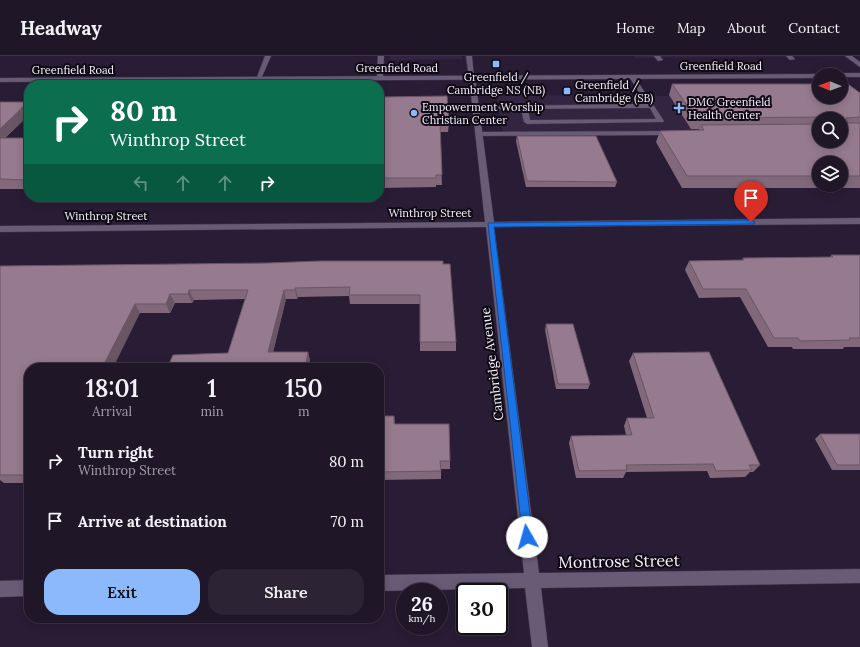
<!DOCTYPE html>
<html lang="en">
<head>
<meta charset="utf-8">
<style>
  body { margin:0; font-family:Lora,serif; background:#2c2334; color:#f1f3f6; height:100vh; display:flex; flex-direction:column; font-size:15px; white-space:nowrap }
  * { box-sizing:border-box; margin:0 }
  p { font-size:13px; color:#a19fa8 }
  .icon { flex:none; width:22px; height:22px; fill:none; stroke:currentColor; stroke-width:2; stroke-linecap:round; stroke-linejoin:round }
  .map { position:relative; flex:1; overflow:hidden }
  .sheet { position:absolute; left:24px; top:307px; width:360px; height:260px; display:flex; flex-direction:column; background:#1f1628; border-radius:16px; box-shadow:0 2px 10px #0003,0 0 0 1px #3c3545 }
  .sheet>* { flex:none }
  .guide { position:absolute; left:24px; top:24px; width:360px; height:122px; border-radius:16px; box-shadow:0 2px 10px #0003,0 0 0 1px #3c3545; background:#0b6e4f; color:#fff; overflow:hidden }
  .needle { width:26px; rotate:271deg }
  .controls { position:absolute; left:812px; top:12px; display:grid; gap:8px }
  .controls a { display:grid; place-items:center; width:36px; height:36px; border-radius:50%; background:#1f1628; box-shadow:0 2px 10px #0003,0 0 0 1px #3c3545; font-size:20px }
  .speed { position:absolute; left:396px; top:527px; display:flex; gap:8px; font-size:20px; font-weight:700; text-align:center }
  .speed>* { display:grid; place-content:center; width:52px; height:52px; border-radius:50%; background:#1f1628; box-shadow:0 2px 10px #0003,0 0 0 1px #3c3545; line-height:1 }
  .speed small { font-size:10px; font-weight:400 }
  .speed .limit { border:2px solid #111; border-radius:6px; background:#fff; color:#111 }
  .pin { position:absolute; display:grid; place-items:center; width:34px; height:34px; color:#fff; margin:-41px -17px; border-radius:50% 50% 50% 0; rotate:-45deg; box-shadow:0 0 4px #0007 }
  .pin .icon { rotate:45deg }
  .me { position:absolute; width:44px; margin:-22px; rotate:353deg; stroke-linejoin:round; filter:drop-shadow(0 0 3px #0008) }
  .turn { display:flex; align-items:center; gap:14px; height:84px; padding:0 20px; font-size:18px }
  .turn .icon { width:52px; height:52px; stroke-width:2.5 }
  .turn b { display:block; font-size:28px; line-height:34px }
  .lanes { display:flex; align-items:center; height:38px; padding:0 20px; background:#0003; justify-content:center; gap:20px; direction:ltr }
  .lanes .off { opacity:.35 }
  .eta { display:flex; justify-content:space-evenly; align-items:center; height:68px; text-align:center }
  .eta b { font-size:24px; font-weight:600; line-height:28px }
  .action { display:flex; gap:8px; margin-top:auto; padding:8px 20px }
  .action a { flex:1; height:46px; border-radius:16px; background:#8cb9fc; color:#111; font-size:16px; font-weight:600; line-height:46px; text-align:center }
  .action a+a { background:#2c2334; color:#f1f3f6 }
  ul { padding:0; list-style:none }
  li { display:flex; align-items:center; gap:12px; height:60px; padding:0 20px }
  li div { flex:1 }
  li b { display:block; font-size:15px }
  li em { font-style:normal }
  header { display:flex; align-items:center; gap:24px; box-sizing:border-box; height:56px; padding:0 20px; background:#1f1628; border-bottom:1px solid #3c3545 }
  header strong { font-size:19px }
  nav { display:flex; gap:22px; margin-inline-start:auto; font-size:14px }
  .map>svg:first-child { display:block }
  .built { fill:#332441 }
  .lines { fill:none; stroke-linecap:round; stroke-linejoin:round }
  .service-casing { stroke:#403649; stroke-width:1 }
  .minor-casing { stroke:#403649; stroke-width:1 }
  .secondary-casing { stroke:#403649; stroke-width:1 }
  .service { fill:#685b76; fill-rule:evenodd }
  .minor { fill:#685b76; fill-rule:evenodd }
  .secondary { fill:#685b76; fill-rule:evenodd }
  .wall { fill:#81697b; fill-rule:evenodd }
  .shaded-wall { fill:#695564 }
  .building { fill:#967a8f; stroke:#695564 }
  .route { fill:#1a73e8; stroke:#114b97 }
  .poi-dot { fill:#8cb9fc; stroke:#0f0a14; stroke-width:1.5 }
  .labels { text-anchor:middle; dominant-baseline:central; stroke-width:4; stroke-linejoin:round; paint-order:stroke }
  .far-street-label { font-size:11px; fill:#f7f1fe; stroke:#0f0a14 }
  .far-poi-label { font-size:11px; fill:#f7f1fe; stroke:#0f0a14; text-anchor:start }
  .street-label { font-size:13px; fill:#f7f1fe; stroke:#0f0a14 }
  .near-street-label { font-size:16px; fill:#f7f1fe; stroke:#0f0a14 }
</style>
</head>
<body>
<header>
<strong>Headway</strong>
<nav><a>Home</a><a>Map</a><a>About</a><a>Contact</a></nav>
</header>
<div class="map">
<svg width="860" height="591" viewBox="0 0 860 591">
  <rect width="100%" height="100%" fill="#291d35"/>
  <g class="built">
    <path d="M390 0H462V3L390 4Z"/>
    <path d="M634 0H860L635 2Z"/>
    <path d="M496 39 841 41V63H819V73L503 76Z"/>
  </g>
  <g class="lines">
    <g class="service-casing">
      <g id="service">
        <path d="M265 0H271L261 23 256 24Z"/>
        <path d="M378 0H384L383 22 380 24 377 22Z"/>
        <path d="M466 0H472L474 22 469 21Z"/>
        <path d="M654 0H660L663 4 658 5Z"/>
        <path d="M786 0H792L795 3 790 4Z"/>
        <path d="M845 0H852L860 6V11Z"/>
        <path d="M632 19 634 20 664 65 663 66 527 68 524 66 521 53 476 54 473 52 476 50 647 48 629 21ZM650 52 656 63 530 64 528 53Z"/>
        <path d="M299 21 302 23 299 29H293L297 22Z"/>
        <path d="M673 75 677 77 676 79 479 80 475 78 479 76Z"/>
      </g>
    </g>
    <g class="minor-casing">
      <g id="minor">
        <path d="M472 19 475 21 494 166 860 162V168L494 171 539 517 860 513V527L541 532 548 591H532L525 532 379 535V519L524 517 486 171 0 176V170L485 166 469 21Z"/>
        <path d="M29 524V540L0 541V525Z"/>
      </g>
    </g>
    <g class="secondary-casing">
      <g id="secondary">
        <path d="M841 17H860V21H841V19H838Z"/>
        <path d="M819 19V22L0 26V22L819 18 821 19Z"/>
      </g>
    </g>
    <use href="#service" class="service"/>
    <use href="#minor" class="minor"/>
    <use href="#secondary" class="secondary"/>
  </g>
  <g class="wall">
    <path d="M672 28 860 37V132H682L656 86 660 75 699 74V73H691L669 39ZM819 63H841L819 85ZM819 107H841V129H819Z"/>
    <path d="M0 46H28L29 47V59L5 82H29V133H0Z"/>
    <path d="M379 57 449 67 448 76H440L442 129H436V131L379 132Z"/>
    <path d="M517 80 617 126 615 131H526L516 85Z"/>
    <path d="M831 199H860V291H844L843 293H793L792 291H768L740 241 699 242 685 214 689 205 742 204 743 202H830Z"/>
    <path d="M443 208 456 286V295H420V248H350L349 240 298 241 297 243H286L273 296H308L310 305 228 297 245 243 194 244 192 247H175L170 257H140L29 312V427H4L0 424V210Z"/>
    <path d="M546 268 590 328 588 333H556L545 274Z"/>
    <path d="M633 297 760 409 753 416H750L745 421 710 422 707 415 626 416 623 422H576L569 387 571 380 626 379 624 370 627 362H647L629 305Z"/>
    <path d="M379 360H394L395 368 450 405V413H441V423L379 424Z"/>
    <path d="M820 378H860V414H832L815 383Z"/>
  </g>
  <g class="shaded-wall">
    <path d="M28 46 29 47V59L0 87V73Z"/>
    <path d="M295 232 298 241 297 243 295 234Z"/>
    <path d="M189 234 194 244 192 247 188 238Z"/>
    <path d="M284 234 286 243 271 305 268 296Z"/>
    <path d="M170 238 175 247 170 257 166 248Z"/>
    <path d="M135 248 140 257 113 312H102Z"/>
    <path d="M308 296 310 305 309 312H305Z"/>
  </g>
  <g class="building">
    <path d="M672 28H819V41H841V28H848L860 37V61L846 62 848 67H860V120H841V107H819V120H687L660 75 704 74 701 69 819 68V85H841V63H827L825 61 696 62Z"/>
    <path d="M447 40 449 67H440L442 119H436V122H379V57L381 41Z"/>
    <path d="M0 46H28L0 73Z"/>
    <path d="M517 80H596L617 126 527 125Z"/>
    <path d="M0 82H29V124L0 123Z"/>
    <path d="M831 199H860V282H849L850 284 800 285 798 282H774L746 233H703L689 205 744 204 743 202 833 201Z"/>
    <path d="M320 205H443V208H450L456 286H420V239H349L350 231 295 232V234H284L268 296H308L305 312H167L173 299 228 297 248 234H189L188 238H170L166 248H135L102 312H29V419H0V210L268 207Z"/>
    <path d="M546 268H573L590 328H558Z"/>
    <path d="M709 296 760 409H749L752 414 716 415 713 408 626 409 627 414 579 415 571 380 632 379 627 362H654L633 297Z"/>
    <path d="M379 360H394V368H449L450 405H440L441 415 379 416Z"/>
    <path d="M820 378H860V409H837Z"/>
  </g>
  <path class="route" d="M751 164 755 166 754 168 494 171 533 481 531 485 527 487 523 485 488 167Z"/>
  <g class="poi-dot">
    <rect x="492" y="4" width="8" height="8" rx="2"/>
    <rect x="563" y="31" width="8" height="8" rx="2"/>
    <path d="M677 46h4v4h4v4h-4v4h-4v-4h-4v-4h4z"/>
    <circle cx="414" cy="57" r="4"/>
  </g>
  <g class="labels">
    <g class="far-street-label">
      <text x="721" y="10">Greenfield Road</text>
      <text x="397" y="12">Greenfield Road</text>
      <text x="73" y="14">Greenfield Road</text>
      <text x="430" y="157">Winthrop Street</text>
      <text x="106" y="160">Winthrop Street</text>
    </g>
    <g class="far-poi-label">
      <text x="496" y="21" text-anchor="middle">Greenfield /<tspan x="496" dy="13">Cambridge NS (NB)</tspan></text>
      <text x="575" y="29">Greenfield /<tspan x="575" dy="13">Cambridge (SB)</tspan></text>
      <text x="688" y="46">DMC Greenfield<tspan x="688" dy="13">Health Center</tspan></text>
      <text x="422" y="51">Empowerment Worship<tspan x="422" dy="13">Christian Center</tspan></text>
    </g>
    <g class="street-label">
      <text transform="translate(492 308) rotate(-97)">Cambridge Avenue</text>
    </g>
    <g class="near-street-label">
      <text transform="translate(619 505) rotate(-1)">Montrose Street</text>
    </g>
  </g>
</svg>
<div class="controls">
<a><svg class="needle" viewBox="-14 -14 28 28"><path d="M0-13l5 13h-10z" fill="#e53935"/><path d="M0 13l5-13h-10z" fill="#a19fa8"/></svg></a>
<a><svg class="icon" aria-label="search" viewBox="0 0 24 24"><circle cx="10" cy="10" r="6"/><path d="M15 15l6 6"/></svg></a>
<a><svg class="icon" aria-label="layers" viewBox="0 0 24 24"><path d="M12 4l9 5-9 5-9-5zM3 14l9 5 9-5"/></svg></a>
</div>
<div class="speed"><div>26<small>km/h</small></div><div class="limit">30</div></div>
<div class="pin" style="left:751px;top:166px;background:#d93025"><svg class="icon" aria-label="arrive" viewBox="0 0 24 24"><path d="M6 21V4h12l-3 4 3 4H6"/></svg></div>
<svg class="me" style="left:527px;top:481px" viewBox="-20 -20 40 40"><circle r="19" fill="#fff"/><path d="M0-13L10 11 0 6-10 11z" fill="#1a73e8"/></svg>
<div class="guide">
<div class="turn"><svg class="icon" aria-label="right" viewBox="0 0 24 24"><path d="M7 20v-9h11M14 6l5 5-5 5"/></svg><div><b>80 m</b>Winthrop Street</div></div>
<div class="lanes"><svg class="icon off" aria-label="left" viewBox="0 0 24 24"><path d="M17 20v-9H6M10 6l-5 5 5 5"/></svg><svg class="icon off" aria-label="ahead" viewBox="0 0 24 24"><path d="M12 20V5M6 11l6-6 6 6"/></svg><svg class="icon off" aria-label="ahead" viewBox="0 0 24 24"><path d="M12 20V5M6 11l6-6 6 6"/></svg><svg class="icon" aria-label="right" viewBox="0 0 24 24"><path d="M7 20v-9h11M14 6l5 5-5 5"/></svg></div>
</div>
<section class="sheet">
<div class="eta">
<div><b>18:01</b><p>Arrival</p></div>
<div><b>1</b><p>min</p></div>
<div><b>150</b><p>m</p></div>
</div>
<ul>
<li><svg class="icon" aria-label="right" viewBox="0 0 24 24"><path d="M7 20v-9h11M14 6l5 5-5 5"/></svg><div><b>Turn right</b><p>Winthrop Street</p></div><em>80 m</em></li>
<li><svg class="icon" aria-label="arrive" viewBox="0 0 24 24"><path d="M6 21V4h12l-3 4 3 4H6"/></svg><div><b>Arrive at destination</b></div><em>70 m</em></li>
</ul>
<div class="action"><a>Exit</a><a>Share</a></div>
</section>
</div>
</body>
</html>
